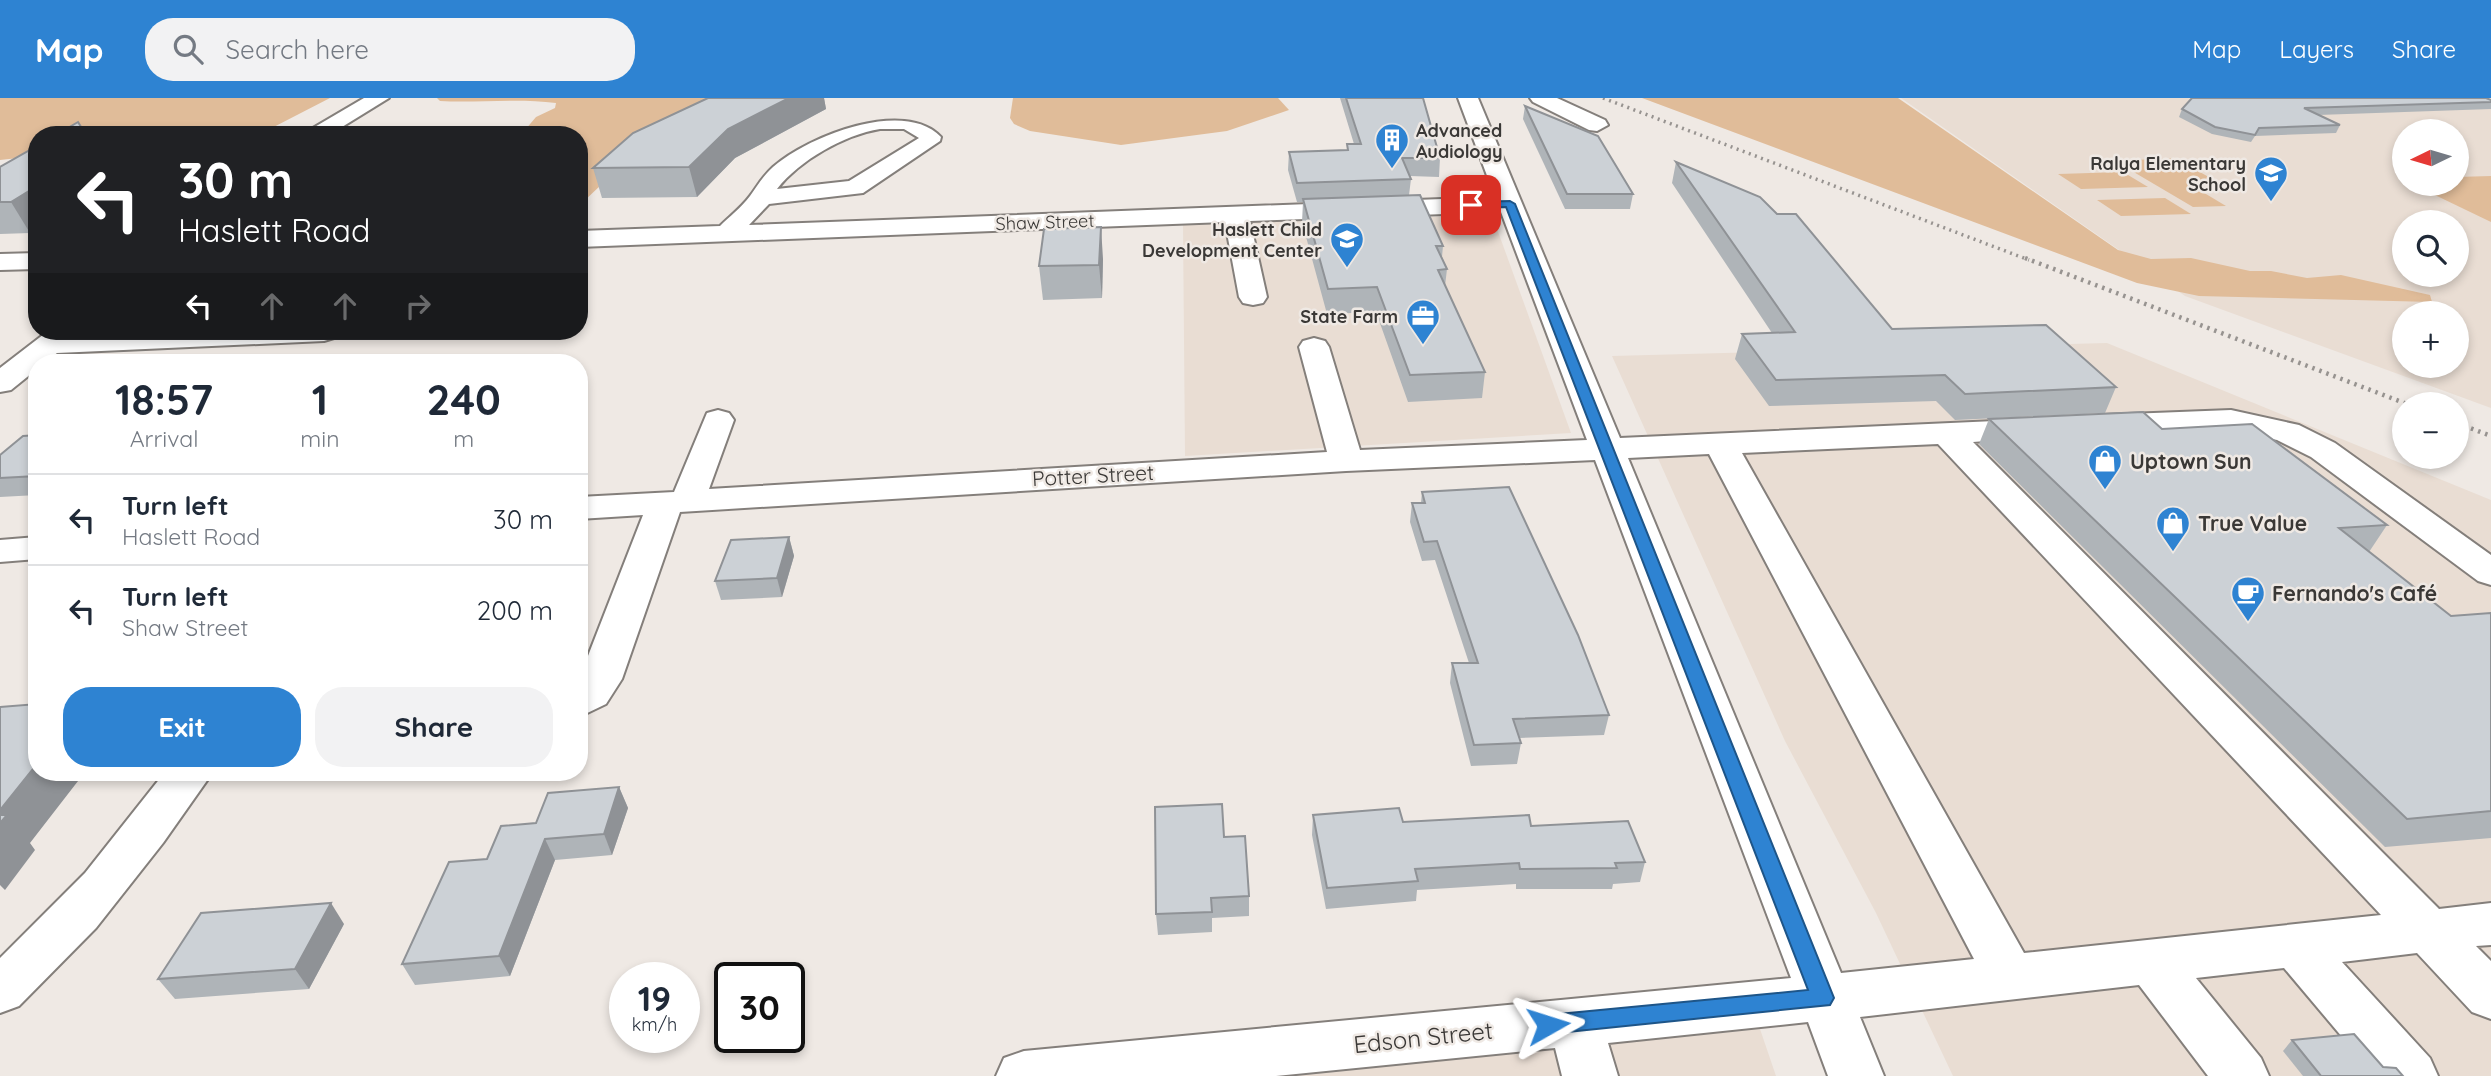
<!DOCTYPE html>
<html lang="en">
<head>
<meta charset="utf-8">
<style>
  body { margin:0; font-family:Quicksand,sans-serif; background:#f2f2f3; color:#1f2937; height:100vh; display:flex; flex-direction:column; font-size:26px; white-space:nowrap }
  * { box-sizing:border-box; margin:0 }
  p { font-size:23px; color:#747a83 }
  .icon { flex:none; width:38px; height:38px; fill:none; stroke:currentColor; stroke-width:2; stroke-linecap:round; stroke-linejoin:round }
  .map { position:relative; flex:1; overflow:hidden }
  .panel { position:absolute; left:28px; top:256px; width:560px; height:427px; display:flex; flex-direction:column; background:#fff; border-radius:28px; box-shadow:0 4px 10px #0003 }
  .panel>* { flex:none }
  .top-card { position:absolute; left:28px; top:28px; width:560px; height:214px; border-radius:28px; box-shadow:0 4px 10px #0003; background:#202124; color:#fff; overflow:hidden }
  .needle { width:46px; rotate:265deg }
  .buttons { position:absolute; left:2392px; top:21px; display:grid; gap:14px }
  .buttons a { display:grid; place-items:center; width:77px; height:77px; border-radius:50%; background:#fff; box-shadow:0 4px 10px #0003; font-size:35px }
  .speed { position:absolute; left:609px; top:864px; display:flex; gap:14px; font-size:35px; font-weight:700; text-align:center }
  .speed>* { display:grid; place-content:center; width:91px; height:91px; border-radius:50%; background:#fff; box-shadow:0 4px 10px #0003; line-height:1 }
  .speed small { font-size:18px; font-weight:400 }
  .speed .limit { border:4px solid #111; border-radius:10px; background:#fff; color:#111 }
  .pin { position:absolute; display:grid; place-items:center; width:60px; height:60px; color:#fff; margin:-30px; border-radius:14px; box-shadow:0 4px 10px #0006 }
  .me { position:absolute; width:77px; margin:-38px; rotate:84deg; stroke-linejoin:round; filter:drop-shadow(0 0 5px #0008) }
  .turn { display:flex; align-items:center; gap:24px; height:147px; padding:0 35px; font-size:32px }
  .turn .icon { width:91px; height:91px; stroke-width:2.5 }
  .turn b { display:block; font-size:49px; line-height:60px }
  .lanes { display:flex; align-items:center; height:66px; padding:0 35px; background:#0003; justify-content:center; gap:35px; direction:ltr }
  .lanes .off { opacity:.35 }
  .eta { display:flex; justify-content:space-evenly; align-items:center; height:119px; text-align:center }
  .eta b { font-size:42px; font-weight:700; line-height:49px }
  .button { display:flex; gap:14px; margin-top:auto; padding:14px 35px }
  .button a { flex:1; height:80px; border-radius:28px; background:#2e83d2; color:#fff; font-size:28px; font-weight:700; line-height:80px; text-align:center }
  .button a+a { background:#f2f2f3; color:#1f2937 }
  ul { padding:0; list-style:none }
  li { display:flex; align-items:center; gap:21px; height:91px; padding:0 35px; border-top:2px solid #e0e1e3 }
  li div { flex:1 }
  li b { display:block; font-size:26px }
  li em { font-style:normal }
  header { display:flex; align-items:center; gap:42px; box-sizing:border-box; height:98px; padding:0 35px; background:#2e83d2; color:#fff }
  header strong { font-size:33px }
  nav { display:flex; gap:38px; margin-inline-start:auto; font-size:24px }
  .search { width:490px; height:63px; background:#f2f2f3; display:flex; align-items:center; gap:18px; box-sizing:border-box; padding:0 24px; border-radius:28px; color:#747a83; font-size:26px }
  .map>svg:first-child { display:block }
  .built { fill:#e9ddd3; fill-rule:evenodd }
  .green { fill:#e0bc99 }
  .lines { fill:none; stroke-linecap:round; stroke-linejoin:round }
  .minor-casing { stroke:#847f7b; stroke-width:4 }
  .minor { fill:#fff; fill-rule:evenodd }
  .rail-far1 { stroke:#979390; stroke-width:3.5; stroke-dasharray:2 4.5; stroke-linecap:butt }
  .rail { stroke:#979390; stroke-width:4.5; stroke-dasharray:2.5 5; stroke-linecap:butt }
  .wall { fill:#afb4b8 }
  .shaded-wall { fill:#8f9296 }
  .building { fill:#ccd1d6; stroke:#8f9296; stroke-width:2 }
  .route { fill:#2e83d2; stroke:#1e5588; stroke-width:2 }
  .labels { text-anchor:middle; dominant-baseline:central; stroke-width:5; stroke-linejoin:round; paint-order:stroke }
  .far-poi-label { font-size:18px; font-weight:bold; fill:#3a3836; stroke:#efe9e4; text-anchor:end }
  .far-street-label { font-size:18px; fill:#3a3836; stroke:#efe9e4 }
  .poi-label { font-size:21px; font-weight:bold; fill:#3a3836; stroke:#efe9e4; text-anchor:start }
  .street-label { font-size:21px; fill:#3a3836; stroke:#efe9e4 }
  .near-street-label { font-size:24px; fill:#3a3836; stroke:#efe9e4 }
</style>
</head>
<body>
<header>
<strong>Map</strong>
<div class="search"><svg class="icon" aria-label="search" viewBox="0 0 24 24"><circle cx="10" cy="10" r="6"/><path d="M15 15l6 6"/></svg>Search here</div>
<nav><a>Map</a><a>Layers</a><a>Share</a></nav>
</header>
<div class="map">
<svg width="2491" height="978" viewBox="0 0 2491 978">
  <rect width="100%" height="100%" fill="#efe9e4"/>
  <g class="built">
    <path d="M1901 0H2491V310L2185 198ZM2404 33H2457V86H2404ZM2404 124H2457V177H2404ZM2404 215H2457V268H2404Z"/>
    <path d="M1492 117 1571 335 1185 358 1183 127Z"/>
    <path d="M2107 245 2491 402V978H1953L1876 815 1785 643 1612 258Z"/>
    <path d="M1760 931 1776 978H1281Z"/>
  </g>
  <g class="green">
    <path d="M0 0H330L264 34 37 37V58L0 62Z"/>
    <path d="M437 0H714L619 70 583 104 579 103V37H544L525 32 536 19 555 10 556 5C518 0 478 5 440 3Z"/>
    <path d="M1013 0H1278L1289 12 1227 33 1121 47 1030 33 1014 26 1010 20Z"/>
    <path d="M1642 0H1898L2118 152 2151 161 2191 160 2250 173H2271L2307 180 2341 177 2430 197 2432 204 2199 198 2137 185Z"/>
    <path d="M2175 60 2214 82 2186 84 2226 108 2193 109 2115 63Z"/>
    <path d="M2123 74 2148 89 2081 91 2058 76Z"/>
    <path d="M2491 78V124L2412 86H2457V79Z"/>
    <path d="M2165 100 2191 116 2121 118 2097 102Z"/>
  </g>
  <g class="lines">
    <g class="minor-casing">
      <g id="minor">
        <path d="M364 0H389L329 37H301Z"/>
        <path d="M1458 0H1478L1620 340 2038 321 2050 324 2054 331 2050 338 1973 344 2439 811 2491 805V847L2476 848 2491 863V921L2472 914 2417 855 2342 864 2430 960 2438 978H2375L2284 870 2196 880 2261 960 2269 978H2208L2139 887 1860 919 1884 978H1828L1808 924 1608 945 1618 978H1562L1555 950 1276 978H996L1004 960 1024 953 1791 880 1595 362 1346 373 680 414 622 581 606 606 579 619V581L643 417 579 421V399L674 394 707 315 718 312 729 315 734 322 709 391 1327 354 1299 249 1303 243 1314 240 1325 243 1329 249 1360 352 1587 342 1501 114 1250 123 1267 199 1263 205 1253 207 1243 205 1239 199 1225 124 579 149V133L720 128C729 119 742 109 750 98 758 87 763 78 773 69 808 38 905 0 941 39L940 43 863 95 769 106 749 127 1495 99ZM880 31H904L919 40 849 83 777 91C800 62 844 37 880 31ZM1938 346 2381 817 2024 855 1742 355ZM1709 356 1974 861 1841 875 1628 360Z"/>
        <path d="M1530 0H1557L1605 22 1608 27 1597 33 1589 32 1533 4Z"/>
        <path d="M37 155V171L0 172V156Z"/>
        <path d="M48 233H80L79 236 150 233 339 234 334 240 324 243 57 255 45 264H37V271L11 292 0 294V270Z"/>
        <path d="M2231 312 2299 327 2335 345 2491 457V487L2478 483 2311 359 2277 342 2231 332 2102 337 2090 334 2086 327 2090 320 2102 317Z"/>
        <path d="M37 439V461L0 464V442Z"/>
        <path d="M165 674H213L163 745 96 830 19 908 0 915V860L85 775Z"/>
      </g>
    </g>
    <use href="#minor" class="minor"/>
    <path class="rail-far1" d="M1603 0 2029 162"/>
    <g class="rail">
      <path d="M2025 160 2407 306"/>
      <path d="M2457 325 2491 338"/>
    </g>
  </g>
  <g class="wall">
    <path d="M708 0H824L826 11 735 60 697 99 602 100 593 70Z"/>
    <path d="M1340 0H1423L1440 60 1439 79 1410 78 1411 81 1409 97 1443 148 1442 159 1447 171 1445 188 1485 274 1482 300 1408 304 1376 214 1327 216 1302 124 1303 104H1297L1288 72 1289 54 1347 52V46H1354Z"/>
    <path d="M2491 2V11L2318 17 2340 27 2336 35 2255 38 2251 44 2212 36 2179 19 2182 11Z"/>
    <path d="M1525 8 1633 96 1630 111H1565L1523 21Z"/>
    <path d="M37 48V130L30 135 0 136V69Z"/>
    <path d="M1676 64 1892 231 2116 289 2105 315 1955 322 1936 303 1769 308 1735 261 1742 236 1772 235 1672 85Z"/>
    <path d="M1103 161 1102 200 1043 202 1039 168Z"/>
    <path d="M1989 321 2162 331 2387 427 2369 454 2451 518 2491 515V740L2385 749 1979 346Z"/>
    <path d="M37 337V397L0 399V357Z"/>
    <path d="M1422 394 1609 617 1604 637 1519 640 1521 645 1517 666 1471 668 1450 585 1452 565H1469L1435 462 1422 463 1410 424 1412 405H1421Z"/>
    <path d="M789 439 794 458 782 499 721 502 715 483Z"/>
    <path d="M619 689 628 710 612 757 555 762 510 878 415 887 402 866 487 761Z"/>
    <path d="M1313 717 1403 724 1531 728 1645 764 1640 784 1613 786 1612 791H1516V786L1417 792 1416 803 1326 811 1312 737Z"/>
    <path d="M1224 739 1249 798V818L1212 820V834L1158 837 1156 816Z"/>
    <path d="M344 826 309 891 175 901 158 881Z"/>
    <path d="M2292 942 2383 969 2403 978H2303L2283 953Z"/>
  </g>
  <g class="shaded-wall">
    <path d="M789 0H824L826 11 735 60 697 99 689 69 728 31Z"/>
    <path d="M37 88V130L30 135 11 104Z"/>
    <path d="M1101 129 1103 161 1102 200 1099 167Z"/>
    <path d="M789 439 794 458 782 499 777 480Z"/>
    <path d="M579 464 586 482 579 497Z"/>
    <path d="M37 666V674H85L30 745 35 752 5 792 0 787V712Z"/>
    <path d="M619 689 628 710 612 757 604 736Z"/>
    <path d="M545 741 555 762 510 878 499 858Z"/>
    <path d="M331 805 344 826 309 891 295 871Z"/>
  </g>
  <g class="building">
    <path d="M708 0H789L728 31 689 69 593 70 633 35Z"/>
    <path d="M1346 0H1423L1440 60H1402L1411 81 1297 85 1289 54 1348 52 1347 46H1361Z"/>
    <path d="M2192 0H2486L2491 2V4L2304 10 2340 27 2259 30 2255 37 2215 29 2182 11Z"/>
    <path d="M1525 8 1598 38 1633 96H1567Z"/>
    <path d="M78 24 86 37H56Z"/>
    <path d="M37 48V88L11 104H0V69Z"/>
    <path d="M1676 64 1760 99 1777 116H1796L1892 231 2046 227 2116 289 1965 296 1945 277 1776 282 1742 236 1795 234Z"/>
    <path d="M1420 97 1443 148H1436L1447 171 1438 172 1485 274 1410 277 1377 189 1328 191 1303 101Z"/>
    <path d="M1101 129 1099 167 1039 168 1044 131Z"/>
    <path d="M2143 314 2162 331 2252 326 2387 427 2339 430 2451 518 2491 515V713L2407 721 1989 321Z"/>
    <path d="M37 337V378L0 380V357L23 338Z"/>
    <path d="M1509 389 1578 537 1609 617 1513 621 1521 645 1474 647 1452 565H1478L1437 443 1424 444 1412 405H1425L1422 394Z"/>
    <path d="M789 439 777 480 715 483 731 442Z"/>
    <path d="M37 606V666L0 712V609Z"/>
    <path d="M619 689 604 736 545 741 499 858 402 866 449 764 487 761 501 728 536 725 548 695Z"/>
    <path d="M1222 706 1224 739 1245 738 1249 798 1211 800 1212 814 1156 816 1155 709Z"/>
    <path d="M1399 710 1403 724 1529 717 1531 728 1628 723 1645 764 1615 765 1617 770 1520 771 1519 765 1415 771 1418 783 1327 790 1313 717Z"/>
    <path d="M0 717H7L0 725Z"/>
    <path d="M331 805 295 871 158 881 201 815Z"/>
    <path d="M2354 936 2383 969 2396 970 2403 978H2321L2292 942Z"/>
  </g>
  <path class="route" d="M1510 103 1515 106 1834 900 1830 907 1548 936 1540 934 1537 927 1540 920 1548 917 1808 892 1506 109 1471 110 1466 107 1471 104Z"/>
  <defs>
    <g id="building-pin" transform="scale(1.75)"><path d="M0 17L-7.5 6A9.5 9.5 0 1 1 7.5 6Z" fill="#2e83d2" stroke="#efe9e4"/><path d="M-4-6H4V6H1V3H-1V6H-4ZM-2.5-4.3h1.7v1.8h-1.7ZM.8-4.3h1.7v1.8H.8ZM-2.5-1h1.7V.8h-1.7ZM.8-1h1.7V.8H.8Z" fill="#fff"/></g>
    <g id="school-pin" transform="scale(1.75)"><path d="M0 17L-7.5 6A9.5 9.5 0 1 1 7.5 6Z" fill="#2e83d2" stroke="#efe9e4"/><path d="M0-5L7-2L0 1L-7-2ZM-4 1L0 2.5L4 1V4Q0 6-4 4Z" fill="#fff"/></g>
    <g id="office-pin" transform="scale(1.75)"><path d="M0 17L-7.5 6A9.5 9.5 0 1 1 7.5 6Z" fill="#2e83d2" stroke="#efe9e4"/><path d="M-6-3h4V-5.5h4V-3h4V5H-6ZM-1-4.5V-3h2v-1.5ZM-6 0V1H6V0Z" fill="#fff"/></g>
    <g id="shop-pin" transform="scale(1.75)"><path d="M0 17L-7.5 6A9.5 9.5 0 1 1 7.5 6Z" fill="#2e83d2" stroke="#efe9e4"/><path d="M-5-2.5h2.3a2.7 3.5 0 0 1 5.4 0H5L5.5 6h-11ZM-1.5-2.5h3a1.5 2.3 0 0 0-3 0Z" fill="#fff"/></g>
    <g id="cafe-pin" transform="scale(1.75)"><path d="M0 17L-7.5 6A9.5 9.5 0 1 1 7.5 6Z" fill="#2e83d2" stroke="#efe9e4"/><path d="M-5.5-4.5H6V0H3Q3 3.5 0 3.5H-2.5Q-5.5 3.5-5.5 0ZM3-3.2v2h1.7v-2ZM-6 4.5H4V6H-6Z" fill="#fff"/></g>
  </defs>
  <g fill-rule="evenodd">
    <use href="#building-pin" x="1392" y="42"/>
    <use href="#school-pin" x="2271" y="75"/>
    <use href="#school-pin" x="1347" y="141"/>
    <use href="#office-pin" x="1423" y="218"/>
    <use href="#shop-pin" x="2105" y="363"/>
    <use href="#shop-pin" x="2173" y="425"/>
    <use href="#cafe-pin" x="2248" y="495"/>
  </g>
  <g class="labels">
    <g class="far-poi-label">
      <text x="1416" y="32" text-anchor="start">Advanced<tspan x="1416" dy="21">Audiology</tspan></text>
      <text x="2246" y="65">Ralya Elementary<tspan x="2246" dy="21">School</tspan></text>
      <text x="1322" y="131">Haslett Child<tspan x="1322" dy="21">Development Center</tspan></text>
      <text x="1398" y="218">State Farm</text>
    </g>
    <g class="far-street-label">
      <text transform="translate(1045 124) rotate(-2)">Shaw Street</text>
    </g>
    <g class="poi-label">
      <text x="2130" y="363">Uptown Sun</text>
      <text x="2198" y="425">True Value</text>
      <text x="2272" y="495">Fernando's Café</text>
    </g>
    <g class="street-label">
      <text transform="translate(1093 377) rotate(-3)">Potter Street</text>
    </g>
    <g class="near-street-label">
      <text transform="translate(1423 939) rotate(-6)">Edson Street</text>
    </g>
  </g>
</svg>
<div class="buttons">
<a><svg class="needle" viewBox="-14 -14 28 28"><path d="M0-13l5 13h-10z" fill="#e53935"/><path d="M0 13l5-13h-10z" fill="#747a83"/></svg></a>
<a><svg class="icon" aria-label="search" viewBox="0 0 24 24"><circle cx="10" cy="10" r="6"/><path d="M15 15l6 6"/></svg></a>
<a>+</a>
<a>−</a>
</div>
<div class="speed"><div>19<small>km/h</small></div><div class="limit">30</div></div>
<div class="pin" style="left:1471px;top:107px;background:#d93025"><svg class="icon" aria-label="arrive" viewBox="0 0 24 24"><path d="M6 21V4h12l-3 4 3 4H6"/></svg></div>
<svg class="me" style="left:1548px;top:927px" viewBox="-20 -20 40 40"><path d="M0-17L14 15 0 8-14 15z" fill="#2e83d2" stroke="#fff" stroke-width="4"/></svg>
<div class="top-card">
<div class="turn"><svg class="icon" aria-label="left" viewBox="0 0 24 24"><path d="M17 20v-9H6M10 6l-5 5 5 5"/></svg><div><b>30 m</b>Haslett Road</div></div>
<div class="lanes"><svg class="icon" aria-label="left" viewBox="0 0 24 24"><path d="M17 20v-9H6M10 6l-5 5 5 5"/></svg><svg class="icon off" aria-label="ahead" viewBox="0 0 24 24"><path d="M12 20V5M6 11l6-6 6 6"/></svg><svg class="icon off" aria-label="ahead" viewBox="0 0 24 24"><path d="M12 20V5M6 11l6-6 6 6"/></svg><svg class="icon off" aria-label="right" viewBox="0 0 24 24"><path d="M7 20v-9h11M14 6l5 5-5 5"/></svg></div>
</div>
<section class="panel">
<div class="eta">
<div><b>18:57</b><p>Arrival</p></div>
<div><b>1</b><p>min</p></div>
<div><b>240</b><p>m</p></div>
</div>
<ul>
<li><svg class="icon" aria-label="left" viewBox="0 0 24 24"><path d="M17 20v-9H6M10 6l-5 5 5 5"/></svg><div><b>Turn left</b><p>Haslett Road</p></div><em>30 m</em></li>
<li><svg class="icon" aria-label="left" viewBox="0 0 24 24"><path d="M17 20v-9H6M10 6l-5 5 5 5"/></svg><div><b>Turn left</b><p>Shaw Street</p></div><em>200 m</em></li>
</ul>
<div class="button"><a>Exit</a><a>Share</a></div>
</section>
</div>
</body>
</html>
